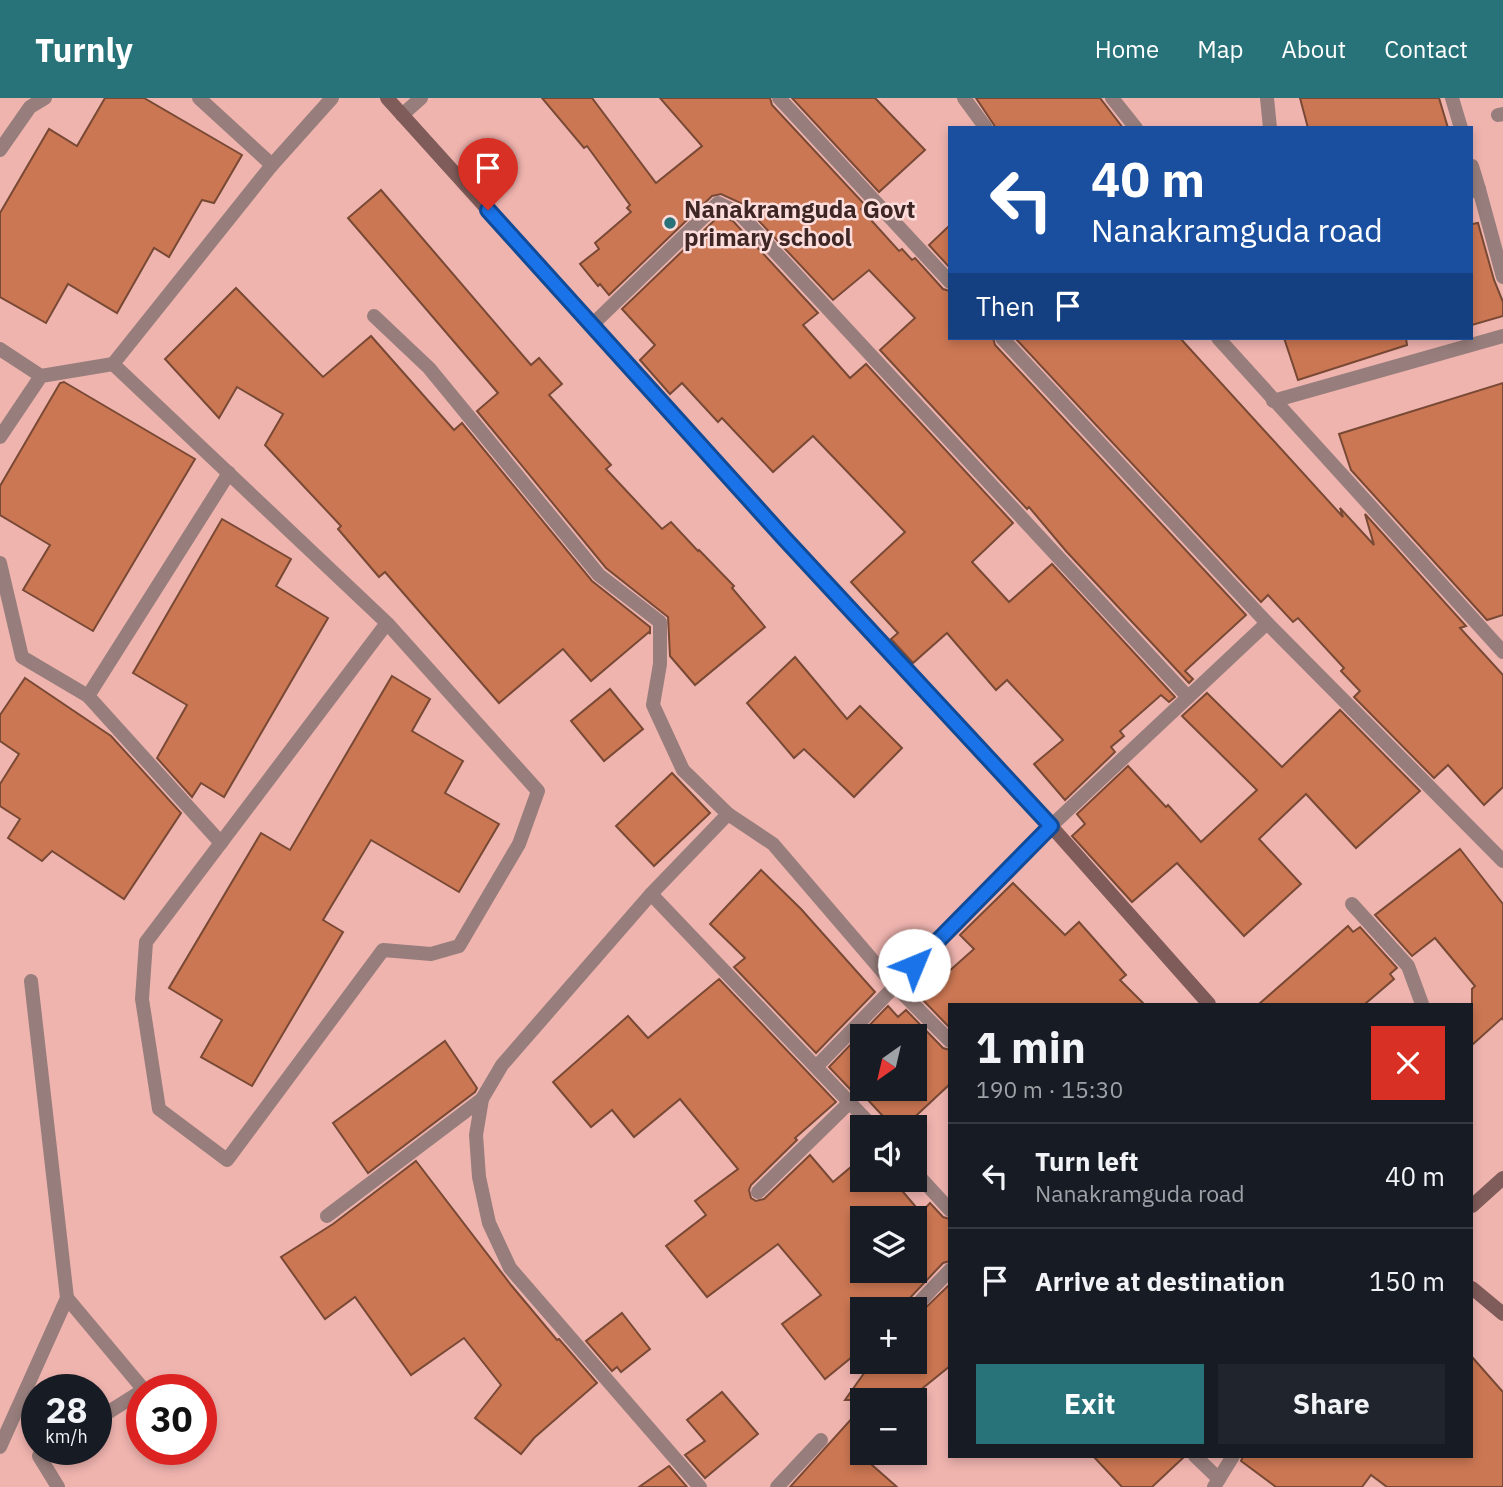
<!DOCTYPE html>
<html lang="en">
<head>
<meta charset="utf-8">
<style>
  body { margin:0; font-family:"IBM Plex Sans",sans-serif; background:#20242c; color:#f1f3f6; height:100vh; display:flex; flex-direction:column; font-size:26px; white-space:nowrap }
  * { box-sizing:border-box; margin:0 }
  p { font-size:23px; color:#9ea1a6 }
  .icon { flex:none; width:38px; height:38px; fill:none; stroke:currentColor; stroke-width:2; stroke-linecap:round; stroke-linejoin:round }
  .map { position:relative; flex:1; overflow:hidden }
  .drawer { position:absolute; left:948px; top:905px; width:525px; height:455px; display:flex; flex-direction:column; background:#171b24; border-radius:0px; box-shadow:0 4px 10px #0003 }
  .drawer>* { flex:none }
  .guide { position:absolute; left:948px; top:28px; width:525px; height:214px; border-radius:0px; box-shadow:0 4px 10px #0003; background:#1a4fa0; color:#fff; overflow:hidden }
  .needle { width:46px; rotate:214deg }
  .buttons { position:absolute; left:850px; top:926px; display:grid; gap:14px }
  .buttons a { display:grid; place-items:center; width:77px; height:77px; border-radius:0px; background:#171b24; box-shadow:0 4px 10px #0003; font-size:35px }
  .speed { position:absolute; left:21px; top:1276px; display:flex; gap:14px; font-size:35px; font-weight:700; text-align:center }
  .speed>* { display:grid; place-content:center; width:91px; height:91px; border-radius:50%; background:#171b24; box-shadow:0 4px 10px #0003; line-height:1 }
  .speed small { font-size:18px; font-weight:400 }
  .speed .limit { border:10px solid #d22; background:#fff; color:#111 }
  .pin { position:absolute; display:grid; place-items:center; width:60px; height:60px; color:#fff; margin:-72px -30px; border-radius:50% 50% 50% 0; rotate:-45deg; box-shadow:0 0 7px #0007 }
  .pin .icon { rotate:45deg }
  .me { position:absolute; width:77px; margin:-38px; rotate:45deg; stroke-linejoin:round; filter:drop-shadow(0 0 5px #0008) }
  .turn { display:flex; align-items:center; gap:24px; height:147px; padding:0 28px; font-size:32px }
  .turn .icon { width:91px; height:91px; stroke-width:2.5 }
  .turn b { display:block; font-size:49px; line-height:60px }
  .then { display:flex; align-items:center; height:66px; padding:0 28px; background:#0003; gap:14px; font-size:26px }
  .round { display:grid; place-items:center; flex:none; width:74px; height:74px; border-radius:0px; background:#20242c }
  .head { display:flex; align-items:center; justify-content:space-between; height:119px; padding:0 28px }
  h1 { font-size:42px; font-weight:700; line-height:52px }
  .primary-button { display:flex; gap:14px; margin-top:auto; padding:14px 28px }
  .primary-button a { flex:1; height:80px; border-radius:0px; background:#287279; color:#fff; font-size:28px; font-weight:700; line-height:80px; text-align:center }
  .primary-button a+a { background:#20242c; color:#f1f3f6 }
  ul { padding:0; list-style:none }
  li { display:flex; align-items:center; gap:21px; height:105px; padding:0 28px; border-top:2px solid #363941 }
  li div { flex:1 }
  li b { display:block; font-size:26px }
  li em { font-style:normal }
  header { display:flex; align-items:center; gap:42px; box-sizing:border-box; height:98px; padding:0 35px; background:#287279; color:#fff }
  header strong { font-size:33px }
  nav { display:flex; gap:38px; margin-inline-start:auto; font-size:24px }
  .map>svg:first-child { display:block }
  .building { fill:#cc7753; stroke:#784935; stroke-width:2; fill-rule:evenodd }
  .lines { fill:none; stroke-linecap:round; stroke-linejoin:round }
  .lane { stroke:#977e7c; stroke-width:14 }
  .street { stroke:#977e7c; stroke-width:14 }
  .secondary { stroke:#7f5b59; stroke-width:14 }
  .route-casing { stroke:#114b97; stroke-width:18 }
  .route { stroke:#1a73e8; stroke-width:12 }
  .poi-dot { fill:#287279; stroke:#fddddb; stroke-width:2.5 }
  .labels { text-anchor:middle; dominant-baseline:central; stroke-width:5; stroke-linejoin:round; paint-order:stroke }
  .poi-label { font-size:24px; font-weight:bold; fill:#3d2624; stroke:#fddddb; text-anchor:start }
</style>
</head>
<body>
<header>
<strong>Turnly</strong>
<nav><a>Home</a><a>Map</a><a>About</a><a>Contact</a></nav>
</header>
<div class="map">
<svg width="1503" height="1389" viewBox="0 0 1503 1389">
  <rect width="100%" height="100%" fill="#f0b4af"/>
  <g class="building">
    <path d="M105 0H144L242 57 214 105 202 102 169 159 154 150 117 215 68 186 46 225 0 199V115L49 31 77 48Z"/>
    <path d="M542 0H592L656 85 702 48 660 0H770L772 7 865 107 861 111 899 153 902 151 912 162 915 160 943 191 950 193V240H993L995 247 1246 517 1185 573 1193 581 1189 585 1066 453 1029 409 1027 411 880 252 915 220 869 172 833 202 743 106 721 96 712 98 609 197 600 186 598 188 580 166 599 151 595 145 631 114 627 110 630 107 587 48 584 50Z"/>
    <path d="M792 0H875L925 52 879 94Z"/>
    <path d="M976 0H1100L1123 30H996Z"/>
    <path d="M1300 0H1439L1448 30H1308Z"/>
    <path d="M381 92 531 267 539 260 562 286 549 297 611 367 606 371 662 431 671 424 698 453 699 452 734 488 732 490 765 529 695 587 670 558 668 519 606 470 477 313 498 295 348 120Z"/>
    <path d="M720 117 733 123 818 215 803 227 850 280 866 266 1013 425 972 464 1009 504 1052 466 1175 599 1169 604 1161 597 1120 633 1124 638 1111 649 1115 654 1065 702 1034 666 1063 642 1007 582 996 592 947 535 913 565 891 541 898 535 851 484 905 434 813 338 773 374 722 320 718 324 682 285 670 296 640 262 655 247 622 211Z"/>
    <path d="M1478 125 1494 182 1503 204V218L1472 227V126Z"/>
    <path d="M950 127V170L929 147Z"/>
    <path d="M236 190 323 279 371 238 454 332 462 325 592 483 650 529V536L649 534 591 583 563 551 499 605 385 474 379 479 338 431 341 428 265 347 283 316 237 289 219 320 165 261Z"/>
    <path d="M1015 240H1180L1343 419 1340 410 1374 447 1365 416 1466 528 1460 530 1503 577V689L1484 707 1448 667 1434 680 1354 599 1360 593 1341 573 1344 570 1298 520 1293 524 1268 497 1261 504Z"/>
    <path d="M1284 240H1406L1407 247 1298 282Z"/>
    <path d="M64 284 195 361 93 533 23 492 50 447 0 417V388L60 285Z"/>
    <path d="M1503 285V517L1487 522 1351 372 1339 336Z"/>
    <path d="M222 421 291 461 276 488 328 520 224 699 201 685 192 699 157 660 187 607 133 575Z"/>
    <path d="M795 559 847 621 860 608 902 650 854 699 804 651 794 660 747 605Z"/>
    <path d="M392 578 430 601 412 633 463 663 445 695 499 726 459 794 371 742 323 822 343 834 252 988 201 959 222 922 169 890 261 735 290 752Z"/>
    <path d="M25 580 111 638 181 715 124 801 52 753 42 763 8 740 20 721 0 708V686L19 656 0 643V617Z"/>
    <path d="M610 591 643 631 604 663 571 623Z"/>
    <path d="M1207 595 1282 669 1340 612 1420 693 1356 750 1306 696 1259 741 1301 786 1244 838 1177 765 1132 804 1072 738 1085 726 1077 716 1128 668 1166 709 1168 707 1201 744 1257 692 1182 618Z"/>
    <path d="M672 675 710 715 654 768 616 728Z"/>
    <path d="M1460 751 1503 806V922L1502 920 1472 947V891L1475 888 1435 840 1412 858 1375 817Z"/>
    <path d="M761 772 801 811 875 894 816 955 734 869 745 860 710 826Z"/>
    <path d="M1013 785 1065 837 1079 824 1126 877 1120 882 1144 906H950V930L920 899 974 851 960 837Z"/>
    <path d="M1348 828 1353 834 1360 829 1397 870 1390 876 1394 881 1365 906H1259Z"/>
    <path d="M719 881 836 1004 795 1040 797 1042 751 1087 749 1092 751 1100 756 1103 764 1101 810 1057 833 1084 863 1059V1082H893L921 1115 930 1105 943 1119 950 1121V1163L943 1165 906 1204 904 1211H863V1250L825 1281 782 1226 821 1197 778 1146 707 1199 666 1148 706 1117 695 1103 738 1071 680 1001 634 1039 612 1012 591 1029 553 984 628 918 648 940ZM863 1120H915V1172H863Z"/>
    <path d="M888 908 898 919 906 912 943 950 950 952V986L904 1029H893L855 988 851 992 829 969ZM863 938H915V990H863Z"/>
    <path d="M445 943 477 990 475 994 368 1075 333 1025Z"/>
    <path d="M416 1063 511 1187 557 1242 559 1241 597 1285 534 1340 521 1356 475 1320 501 1287 464 1240 411 1277 355 1199 325 1221 281 1159 333 1126Z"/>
    <path d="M950 1186V1268L908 1302H845L872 1264H915V1220Z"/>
    <path d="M622 1215 650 1251 621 1274 617 1269 612 1273 586 1243Z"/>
    <path d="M1472 1259 1503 1294V1389H1387L1371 1377 1362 1389H1276L1241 1363 1243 1358H1472Z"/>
    <path d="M722 1294 758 1336 705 1380 685 1357 705 1343 687 1322Z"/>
    <path d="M863 1308V1359L897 1389H790Z"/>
    <path d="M1093 1358H1185L1152 1389H1122Z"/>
    <path d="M669 1368 687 1389H639Z"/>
  </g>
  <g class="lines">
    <g class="lane">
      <path d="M67 1200 144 1292"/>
      <path d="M96 1322 142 1293"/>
      <path d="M0 1349 67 1200 31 883"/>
      <path d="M50 1351 39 1358 58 1389"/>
    </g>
    <g class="street">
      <path d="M199 0 272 67 113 266 387 525 538 693 519 746 459 848 431 856 383 852 227 1062 159 1011 142 901 146 844 387 525"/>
      <path d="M779 0 950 184"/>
      <path d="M964 0 986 30"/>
      <path d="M1112 0 1136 30"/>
      <path d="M1267 0 1270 30"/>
      <path d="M1452 0 1461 30"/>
      <path d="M402 17 421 0"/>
      <path d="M1498 17 1503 16"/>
      <path d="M0 52 30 9 45 0"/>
      <path d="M272 67 332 0"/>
      <path d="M1472 68 1479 91"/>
      <path d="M1472 93 1479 91 1503 179"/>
      <path d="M374 218 429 270 599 477 660 524V566L653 607 683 672 728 716 773 746 894 887 950 943"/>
      <path d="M592 227 718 105 739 115 1188 599"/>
      <path d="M1002 240 1267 525 1503 763"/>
      <path d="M1218 240 1503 554"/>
      <path d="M0 251 41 278"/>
      <path d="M1273 303 1503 238"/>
      <path d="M0 339 41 278 113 266"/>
      <path d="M0 465 22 559 88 598 229 375"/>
      <path d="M88 598 221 745"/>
      <path d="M651 796 873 1029"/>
      <path d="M1352 806 1408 868 1422 906"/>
      <path d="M817 968 1051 728 1267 525"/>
      <path d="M915 1074 950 1112"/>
      <path d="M758 1094 850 1004"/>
      <path d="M327 1118 482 1001"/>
      <path d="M913 1211 950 1172"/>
      <path d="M1195 1358 1219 1381"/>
      <path d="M700 1389 510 1170 489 1125 479 1079 476 1037 482 1001 502 967 651 796 728 716"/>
      <path d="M777 1389 821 1342"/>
      <path d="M1214 1389 1233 1358"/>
    </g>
    <g class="secondary">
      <path d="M387 0 785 441 1051 728 1209 906"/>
      <path d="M1472 1108 1503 1080"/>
      <path d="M1472 1190 1503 1216"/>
    </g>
  </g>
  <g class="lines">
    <g class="route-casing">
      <path id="route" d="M488 112 785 441 1051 728 914 867"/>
    </g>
    <use href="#route" class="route"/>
  </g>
  <circle class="poi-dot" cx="670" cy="125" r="7"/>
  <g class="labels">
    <g class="poi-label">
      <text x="684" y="111">Nanakramguda Govt<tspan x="684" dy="28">primary school</tspan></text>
    </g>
  </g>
</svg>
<div class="buttons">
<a><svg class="needle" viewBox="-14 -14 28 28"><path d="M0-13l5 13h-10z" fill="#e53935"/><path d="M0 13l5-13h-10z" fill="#9ea1a6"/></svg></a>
<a><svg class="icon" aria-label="sound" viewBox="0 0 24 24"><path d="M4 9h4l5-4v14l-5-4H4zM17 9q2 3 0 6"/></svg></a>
<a><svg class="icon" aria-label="layers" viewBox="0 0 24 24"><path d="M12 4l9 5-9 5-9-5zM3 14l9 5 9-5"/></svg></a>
<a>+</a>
<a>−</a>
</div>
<div class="speed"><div>28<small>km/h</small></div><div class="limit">30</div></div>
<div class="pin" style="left:488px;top:112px;background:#d93025"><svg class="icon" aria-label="arrive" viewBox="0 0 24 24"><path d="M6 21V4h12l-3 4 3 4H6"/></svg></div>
<svg class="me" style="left:914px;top:867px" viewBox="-20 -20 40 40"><circle r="19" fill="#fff"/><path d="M0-13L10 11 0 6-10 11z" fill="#1a73e8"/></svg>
<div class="guide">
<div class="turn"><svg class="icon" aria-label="left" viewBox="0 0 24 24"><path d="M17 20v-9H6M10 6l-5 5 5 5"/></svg><div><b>40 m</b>Nanakramguda road</div></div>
<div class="then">Then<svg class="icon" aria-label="arrive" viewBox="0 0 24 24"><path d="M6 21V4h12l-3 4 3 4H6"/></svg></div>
</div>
<section class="drawer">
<div class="head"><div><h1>1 min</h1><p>190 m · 15:30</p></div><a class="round" style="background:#d93025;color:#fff"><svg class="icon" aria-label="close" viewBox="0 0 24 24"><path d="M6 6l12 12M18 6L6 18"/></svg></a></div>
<ul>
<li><svg class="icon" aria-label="left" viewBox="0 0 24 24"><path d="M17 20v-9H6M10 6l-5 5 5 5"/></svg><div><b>Turn left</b><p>Nanakramguda road</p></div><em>40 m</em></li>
<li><svg class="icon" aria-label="arrive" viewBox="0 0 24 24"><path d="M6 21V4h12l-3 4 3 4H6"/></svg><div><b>Arrive at destination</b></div><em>150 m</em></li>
</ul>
<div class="primary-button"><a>Exit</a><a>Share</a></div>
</section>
</div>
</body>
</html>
